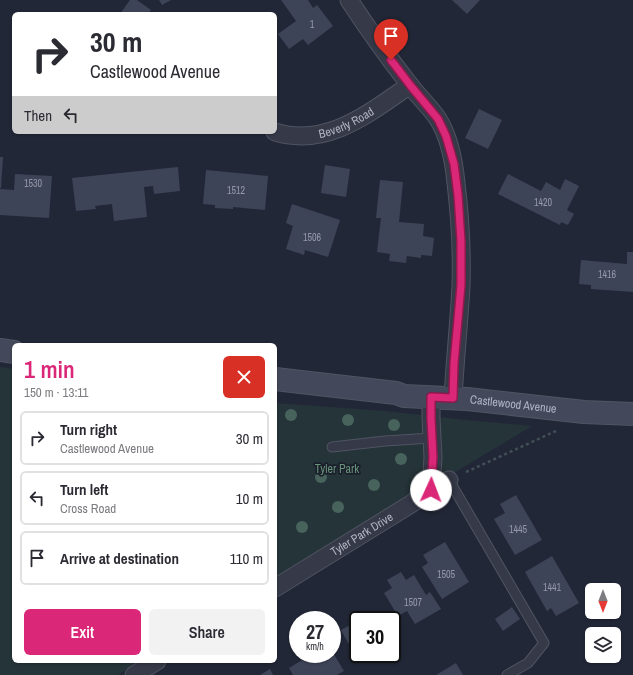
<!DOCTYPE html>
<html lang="en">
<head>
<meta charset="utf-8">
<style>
  body { margin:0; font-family:"Archivo Narrow",sans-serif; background:#f2f2f3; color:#2b2b33; height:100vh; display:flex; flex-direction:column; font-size:15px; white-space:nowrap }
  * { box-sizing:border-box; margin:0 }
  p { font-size:13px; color:#7c7c81 }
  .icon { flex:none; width:22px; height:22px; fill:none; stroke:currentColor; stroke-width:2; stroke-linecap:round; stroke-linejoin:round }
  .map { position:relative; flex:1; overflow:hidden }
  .sheet { position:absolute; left:12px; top:343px; width:265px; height:320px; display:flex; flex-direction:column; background:#fff; border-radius:6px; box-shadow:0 1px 3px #0004 }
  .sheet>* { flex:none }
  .guide { position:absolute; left:12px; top:12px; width:265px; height:122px; border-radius:6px; box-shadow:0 1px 3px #0004; background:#fff; color:#2b2b33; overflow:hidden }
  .needle { width:26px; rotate:180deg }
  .tools { position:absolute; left:585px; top:583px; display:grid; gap:8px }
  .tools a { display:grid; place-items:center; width:36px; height:36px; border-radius:6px; background:#fff; box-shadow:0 1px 3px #0004; font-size:20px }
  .speed { position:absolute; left:289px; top:611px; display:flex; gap:8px; font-size:20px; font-weight:700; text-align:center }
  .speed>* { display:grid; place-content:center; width:52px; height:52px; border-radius:50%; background:#fff; box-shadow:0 1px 3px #0004; line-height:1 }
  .speed small { font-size:10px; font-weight:400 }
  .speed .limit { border:2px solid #111; border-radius:6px; background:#fff; color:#111 }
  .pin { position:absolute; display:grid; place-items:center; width:34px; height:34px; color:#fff; margin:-41px -17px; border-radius:50% 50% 50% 0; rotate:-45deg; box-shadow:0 0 4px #0007 }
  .pin .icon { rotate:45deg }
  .me { position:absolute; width:44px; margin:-22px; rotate:2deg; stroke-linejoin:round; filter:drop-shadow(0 0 3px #0008) }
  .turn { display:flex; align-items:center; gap:14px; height:84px; padding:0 12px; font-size:18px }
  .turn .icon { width:52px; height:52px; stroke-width:2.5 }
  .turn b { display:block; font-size:28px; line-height:34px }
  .then { display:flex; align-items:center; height:38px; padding:0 12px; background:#0003; gap:8px; font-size:15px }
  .round { display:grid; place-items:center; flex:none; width:42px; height:42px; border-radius:6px; background:#f2f2f3 }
  .overview { display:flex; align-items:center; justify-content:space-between; height:68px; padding:0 12px }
  h1 { font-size:24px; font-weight:600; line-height:30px; color:#db2777 }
  .button { display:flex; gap:8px; margin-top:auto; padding:8px 12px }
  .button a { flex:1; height:46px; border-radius:6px; background:#db2777; color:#fff; font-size:16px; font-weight:600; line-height:46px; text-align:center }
  .button a+a { background:#f2f2f3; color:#2b2b33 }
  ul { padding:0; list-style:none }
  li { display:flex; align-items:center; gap:12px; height:54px; margin:0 8px 6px; padding:0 4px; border:2px solid #e1e1e2; border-radius:6px }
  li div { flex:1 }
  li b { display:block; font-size:15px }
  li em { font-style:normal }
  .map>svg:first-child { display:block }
  .green { fill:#253439 }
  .building { fill:#3e4457 }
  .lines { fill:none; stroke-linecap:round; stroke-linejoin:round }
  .lane-casing { stroke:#505462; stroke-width:11 }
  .street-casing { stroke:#505462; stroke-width:19 }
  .secondary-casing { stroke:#505462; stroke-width:24 }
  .path { stroke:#414f56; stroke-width:2.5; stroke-dasharray:3 3; stroke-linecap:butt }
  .lane { stroke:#353948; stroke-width:9 }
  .street { stroke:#353948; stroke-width:17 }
  .secondary { stroke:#43485a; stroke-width:22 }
  .tree { fill:#48625c }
  .route-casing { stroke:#8e194d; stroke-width:10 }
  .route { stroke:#db2777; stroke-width:7 }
  .labels { text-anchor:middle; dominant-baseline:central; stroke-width:3.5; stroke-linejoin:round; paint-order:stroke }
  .number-label { font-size:10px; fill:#9498a9 }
  .street-label { font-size:12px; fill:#b0b4c4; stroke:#1b1f2c }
  .park-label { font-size:12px; fill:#68937a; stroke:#1b1f2c }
</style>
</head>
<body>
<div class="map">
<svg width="633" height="675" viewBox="0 0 633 675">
  <rect width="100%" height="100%" fill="#222737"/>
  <g class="green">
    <path d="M0 367 14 369V661H141L118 675H0Z"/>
    <path d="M275 403 385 411 466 420 532 426 275 580Z"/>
  </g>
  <g class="building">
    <path d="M130 0H137L151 10 148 14H120Z"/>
    <path d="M159 0H171L162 5Z"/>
    <path d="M281 0H308L313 8 317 5 333 26 308 45 303 39 289 49 278 34 296 21Z"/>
    <path d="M452 0H480L467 14Z"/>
    <path d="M479 109 502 120 488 149 465 138Z"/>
    <path d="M0 157H3L1 188H0Z"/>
    <path d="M325 165 350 169 346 197 321 193Z"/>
    <path d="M178 167 180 191 154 194 153 186 144 187 147 217 114 221 112 204 95 206 96 209 76 211 72 178Z"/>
    <path d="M206 170 268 176 265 210 233 207V209L215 208V205L203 204Z"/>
    <path d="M15 174 52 176 49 218 0 215V189L14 190Z"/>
    <path d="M508 174 541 191 546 182 560 190 565 179 579 186 567 210 574 214 568 225 561 222 560 225 498 194Z"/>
    <path d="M380 180 403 182 399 222 424 224 423 236 434 238 432 256 421 255V258L407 256 406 263 389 261 390 254 377 252 381 218H376Z"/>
    <path d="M292 204 340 220 328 257 305 250 304 255 286 249 293 226 286 223Z"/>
    <path d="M627 252H633V292L591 289V285L579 284 581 260 627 264Z"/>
    <path d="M516 495 542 540 515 555 494 519 505 513 500 504Z"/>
    <path d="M445 542 469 582 442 599 422 567 428 563 423 555Z"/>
    <path d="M552 556 579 603 556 616 551 608 547 611 525 572Z"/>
    <path d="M401 572 406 580 414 575 426 595 430 592 441 609 415 624 407 611 398 616 384 593 392 588 387 580Z"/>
    <path d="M512 607 520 619 503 631 495 619Z"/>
    <path d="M373 612 378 620H360Z"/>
    <path d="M358 621V654H374L359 662 341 630Z"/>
    <path d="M392 628 399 641 392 644 398 654 381 663 376 654H392Z"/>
    <path d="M332 651 344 671 337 675H293L289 668 312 654H332Z"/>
    <path d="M456 663 463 675H436Z"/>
    <path d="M270 669 273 675H260Z"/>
  </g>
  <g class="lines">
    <g class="lane-casing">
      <g id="lane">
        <path d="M332 447 385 441 432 438"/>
        <path d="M449 480 544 643 528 663 507 675"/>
      </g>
    </g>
    <g class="street-casing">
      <g id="street">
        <path d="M349 0C368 29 388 57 409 84 418 96 431 108 438 119 450 138 454 162 456 183 460 216 462 253 461 286 459 323 455 361 453 398"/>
        <path id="s1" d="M275 132C327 148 369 113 410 85"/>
        <path d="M431 397V418L433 457 431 490"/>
        <path id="s2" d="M275 588 411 504 431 490 449 480"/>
        <path d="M134 675 157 661"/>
      </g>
    </g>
    <g class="secondary-casing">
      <g id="secondary">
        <path d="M0 350 14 352"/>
        <path id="s3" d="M275 379 396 393 404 396 467 399 584 412 633 414"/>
      </g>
    </g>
    <path class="path" d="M466 472 556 431"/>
    <use href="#lane" class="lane"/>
    <use href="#street" class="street"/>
    <use href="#secondary" class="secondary"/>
  </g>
  <g class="tree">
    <circle cx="291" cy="415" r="6"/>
    <circle cx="348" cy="420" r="6"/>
    <circle cx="394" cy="425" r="6"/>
    <circle cx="401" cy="459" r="6"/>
    <circle cx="321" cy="477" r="6"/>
    <circle cx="374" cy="485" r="6"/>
    <circle cx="338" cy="507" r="6"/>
    <circle cx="302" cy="527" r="6"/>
  </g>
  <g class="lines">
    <g class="route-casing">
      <path id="route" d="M391 60 410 85 438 119 446 136 454 164 458 195 461 241V285L454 364 453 398 431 397V418L433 457 431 490"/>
    </g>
    <use href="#route" class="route"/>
  </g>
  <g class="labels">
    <g class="number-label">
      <text x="312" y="24">1</text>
      <text x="33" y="183">1530</text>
      <text x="236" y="190">1512</text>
      <text x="543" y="202">1420</text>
      <text x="312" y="237">1506</text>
      <text x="607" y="274">1416</text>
      <text x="518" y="529">1445</text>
      <text x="446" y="574">1505</text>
      <text x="552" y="587">1441</text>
      <text x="413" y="602">1507</text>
    </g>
    <g class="street-label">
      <text stroke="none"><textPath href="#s1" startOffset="74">Beverly Road</textPath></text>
      <text stroke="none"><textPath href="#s3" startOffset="240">Castlewood Avenue</textPath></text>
      <text stroke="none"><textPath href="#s2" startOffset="102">Tyler Park Drive</textPath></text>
    </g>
    <g class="park-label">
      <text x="337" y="469">Tyler Park</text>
    </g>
  </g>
</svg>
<div class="tools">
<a><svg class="needle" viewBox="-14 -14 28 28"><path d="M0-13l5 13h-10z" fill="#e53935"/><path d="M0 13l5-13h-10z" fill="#7c7c81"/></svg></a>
<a><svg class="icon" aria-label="layers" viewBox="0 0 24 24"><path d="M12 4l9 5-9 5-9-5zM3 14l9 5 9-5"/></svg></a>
</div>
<div class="speed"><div>27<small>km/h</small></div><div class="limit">30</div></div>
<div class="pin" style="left:391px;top:60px;background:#d93025"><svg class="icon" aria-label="arrive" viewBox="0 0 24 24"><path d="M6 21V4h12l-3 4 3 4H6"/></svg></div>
<svg class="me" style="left:431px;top:490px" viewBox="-20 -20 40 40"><circle r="19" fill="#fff"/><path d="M0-13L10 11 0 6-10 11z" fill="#db2777"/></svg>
<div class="guide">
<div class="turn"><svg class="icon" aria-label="right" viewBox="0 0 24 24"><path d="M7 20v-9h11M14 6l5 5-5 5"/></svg><div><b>30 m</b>Castlewood Avenue</div></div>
<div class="then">Then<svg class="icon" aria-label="left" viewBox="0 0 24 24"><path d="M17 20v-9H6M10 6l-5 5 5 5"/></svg></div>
</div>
<section class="sheet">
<div class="overview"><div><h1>1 min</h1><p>150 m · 13:11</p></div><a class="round" style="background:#d93025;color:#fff"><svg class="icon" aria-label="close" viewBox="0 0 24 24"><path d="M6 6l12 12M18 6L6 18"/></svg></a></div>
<ul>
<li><svg class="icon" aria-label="right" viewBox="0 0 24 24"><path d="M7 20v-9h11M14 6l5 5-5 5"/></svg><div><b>Turn right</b><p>Castlewood Avenue</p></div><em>30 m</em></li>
<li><svg class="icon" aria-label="left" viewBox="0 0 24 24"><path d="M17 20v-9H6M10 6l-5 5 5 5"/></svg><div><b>Turn left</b><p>Cross Road</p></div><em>10 m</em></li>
<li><svg class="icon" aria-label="arrive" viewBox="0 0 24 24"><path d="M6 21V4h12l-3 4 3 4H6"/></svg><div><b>Arrive at destination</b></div><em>110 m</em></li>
</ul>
<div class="button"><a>Exit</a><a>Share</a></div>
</section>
</div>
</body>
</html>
